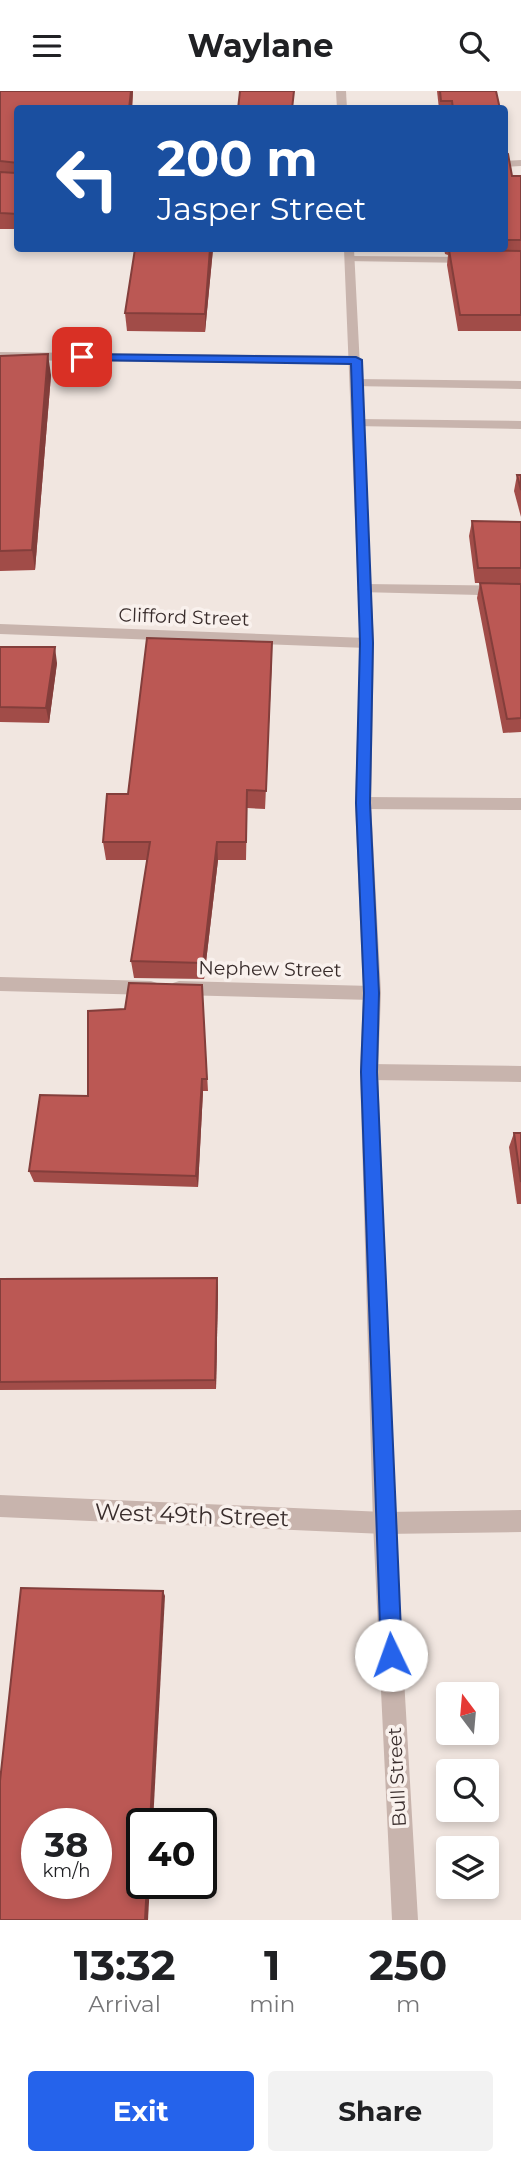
<!DOCTYPE html>
<html lang="en">
<head>
<meta charset="utf-8">
<style>
  body { margin:0; font-family:Montserrat,sans-serif; background:#f2f2f2; color:#202124; height:100vh; display:flex; flex-direction:column; font-size:26px; white-space:nowrap }
  * { box-sizing:border-box; margin:0 }
  p { font-size:23px; color:#757577 }
  .icon { flex:none; width:38px; height:38px; fill:none; stroke:currentColor; stroke-width:2; stroke-linecap:round; stroke-linejoin:round }
  .map { position:relative; height:1829px; overflow:hidden }
  .drawer { display:flex; flex-direction:column; background:#fff; flex:1 }
  .drawer>* { flex:none }
  .top-card { position:absolute; left:14px; top:14px; width:494px; height:147px; border-radius:7px; box-shadow:0 4px 10px #0003; background:#1a4fa0; color:#fff; overflow:hidden }
  .needle { width:46px; rotate:344deg }
  .buttons { position:absolute; left:436px; top:1591px; display:grid; gap:14px }
  .buttons a { display:grid; place-items:center; width:63px; height:63px; border-radius:7px; background:#fff; box-shadow:0 4px 10px #0003; font-size:35px }
  .speed { position:absolute; left:21px; top:1717px; display:flex; gap:14px; font-size:35px; font-weight:700; text-align:center }
  .speed>* { display:grid; place-content:center; width:91px; height:91px; border-radius:50%; background:#fff; box-shadow:0 4px 10px #0003; line-height:1 }
  .speed small { font-size:18px; font-weight:400 }
  .speed .limit { border:4px solid #111; border-radius:10px; background:#fff; color:#111 }
  .pin { position:absolute; display:grid; place-items:center; width:60px; height:60px; color:#fff; margin:-30px; border-radius:14px; box-shadow:0 4px 10px #0006 }
  .me { position:absolute; width:77px; margin:-38px; rotate:357deg; stroke-linejoin:round; filter:drop-shadow(0 0 5px #0008) }
  .turn { display:flex; align-items:center; gap:24px; height:147px; padding:0 28px; font-size:32px }
  .turn .icon { width:91px; height:91px; stroke-width:2.5 }
  .turn b { display:block; font-size:49px; line-height:60px }
  .eta { display:flex; justify-content:space-evenly; align-items:center; height:119px; text-align:center }
  .eta b { font-size:42px; font-weight:700; line-height:49px }
  .button { display:flex; gap:14px; margin-top:auto; padding:14px 28px }
  .button a { flex:1; height:80px; border-radius:7px; background:#2563eb; color:#fff; font-size:28px; font-weight:700; line-height:80px; text-align:center }
  .button a+a { background:#f2f2f2; color:#202124 }
  header { display:flex; justify-content:space-between; align-items:center; height:91px; padding:0 28px; background:#fff; font-size:32px; font-weight:700 }
  .map>svg:first-child { display:block }
  .lines { fill:none; stroke-linecap:round; stroke-linejoin:round }
  .service { fill:#c8b4ad; fill-rule:evenodd }
  .minor { fill:#c8b4ad; fill-rule:evenodd }
  .tertiary { fill:#c8b4ad; fill-rule:evenodd }
  .wall { fill:#a14c48 }
  .shaded-wall { fill:#833e3b }
  .building { fill:#bb5854; stroke:#833e3b; stroke-width:2; fill-rule:evenodd }
  .route { fill:#2563eb; stroke:#184099; stroke-width:2 }
  .labels { text-anchor:middle; dominant-baseline:central; stroke-width:7; stroke-linejoin:round; paint-order:stroke }
  .street-label { font-size:19px; fill:#382c2b; stroke:#f9f1ed }
  .near-street-label { font-size:23px; fill:#382c2b; stroke:#f9f1ed }
</style>
</head>
<body>
<header><svg class="icon" aria-label="menu" viewBox="0 0 24 24"><path d="M4 6h16M4 12h16M4 18h16"/></svg>Waylane<svg class="icon" aria-label="search" viewBox="0 0 24 24"><circle cx="10" cy="10" r="6"/><path d="M15 15l6 6"/></svg></header>
<div class="map">
<svg width="521" height="1829" viewBox="0 0 521 1829">
  <rect width="100%" height="100%" fill="#f1e6e0"/>
  <g class="lines">
    <g class="service">
      <path d="M350 165 469 166 475 169 469 172 346 170V166Z"/>
      <path d="M364 493 521 495V505L359 501 357 498Z"/>
      <path d="M369 973 521 975V991L369 989 363 987 360 981 363 975Z"/>
    </g>
    <g class="minor">
      <path d="M521 69V75L504 76V70Z"/>
      <path d="M0 261 356 265 362 269 356 273 0 269Z"/>
      <path d="M356 288 521 290V298L352 295V289Z"/>
      <path d="M358 328 521 330V338L354 335 352 332Z"/>
      <path d="M0 533 367 547 374 552 367 557 0 543Z"/>
      <path d="M363 706 521 707V719L363 718 355 712Z"/>
      <path d="M0 886 151 890 157 892 160 897 157 902 151 904 0 900Z"/>
      <path d="M179 890 372 895 378 897 381 902 378 907 372 909 179 904 173 902 170 897 173 892Z"/>
      <path d="M0 1404 384 1421 521 1419V1441L384 1443 0 1426Z"/>
    </g>
    <g class="tertiary">
      <path d="M336 0H346L347 18H337Z"/>
      <path d="M344 158H354L374 552 371 712 381 902 378 981 395 1432 418 1829H392L373 1432 360 981 363 902 355 712 360 552Z"/>
    </g>
  </g>
  <g class="wall">
    <path d="M0 0H133L132 18H18V138H0Z"/>
    <path d="M437 0H496L500 18H439Z"/>
    <path d="M504 42 506 52 505 61 512 85H521V240H458L447 174 448 164 445 163 444 158H504Z"/>
    <path d="M213 158 205 241 127 240 125 222Z"/>
    <path d="M0 265 51 284 35 479 0 480Z"/>
    <path d="M517 384H521V426L514 400Z"/>
    <path d="M472 430 521 431V641L503 642 477 507 480 492H475L469 445Z"/>
    <path d="M272 551 265 718 247 717 246 769H218L204 888 134 887 131 870 147 769H106L103 751 128 703Z"/>
    <path d="M0 556 57 572 49 632 0 631Z"/>
    <path d="M202 894 208 1000H203L198 1096 34 1091 29 1080 88 1005Z"/>
    <path d="M514 1042H521V1113H517L509 1056Z"/>
    <path d="M217 1187 218 1197 216 1298 0 1299V1188Z"/>
  </g>
  <g class="shaded-wall">
    <path d="M131 0H133L132 18H129Z"/>
    <path d="M210 158H213L205 241V223Z"/>
    <path d="M48 263 51 284 35 479 32 459Z"/>
    <path d="M272 551V569L265 718 266 700Z"/>
    <path d="M55 556 57 572 49 632 46 617Z"/>
    <path d="M217 751 218 769 204 888 203 872Z"/>
    <path d="M202 988 203 1000 198 1096 196 1085Z"/>
    <path d="M217 1187 218 1197 216 1298 215 1289Z"/>
    <path d="M163 1500 165 1505 153 1732H150Z"/>
    <path d="M147 1792H150L148 1829H145Z"/>
  </g>
  <g class="building">
    <path d="M0 0H131L129 18H18V72L0 70Z"/>
    <path d="M240 0H294L292 18H238Z"/>
    <path d="M440 0H496L500 18H453L452 10H441Z"/>
    <path d="M504 42 506 52 504 59Z"/>
    <path d="M504 61 508 63 512 85H521V149H504Z"/>
    <path d="M18 80V123L0 122V81L16 82Z"/>
    <path d="M135 158H210L205 223 125 222Z"/>
    <path d="M449 159 521 160V224H460Z"/>
    <path d="M48 263 32 459 0 460V265Z"/>
    <path d="M517 384H521V399Z"/>
    <path d="M472 430 521 431V477H478Z"/>
    <path d="M480 492 521 493V627L507 628Z"/>
    <path d="M147 547 272 551 266 700 247 699 246 751H217L203 872 131 870 150 751H103L107 703H128Z"/>
    <path d="M0 556H55L46 617 0 616Z"/>
    <path d="M129 892 202 894 207 988H202L196 1085 29 1080 40 1004 88 1005V920L125 918Z"/>
    <path d="M514 1042H521V1091Z"/>
    <path d="M217 1187 215 1289 0 1291V1188Z"/>
    <path d="M21 1497 163 1500 150 1732H142V1792H147L145 1829H0V1690ZM37 1732H96V1792H37Z"/>
  </g>
  <path class="route" d="M82 263 356 266 362 269 373 552 370 712 379 902 377 981 402 1564 399 1572 391 1575 384 1572 381 1564 361 981 364 902 356 712 360 552 351 273 79 269 77 266Z"/>
  <g class="labels">
    <g class="street-label">
      <text transform="translate(184 526) rotate(2)">Clifford Street</text>
      <text transform="translate(270 878) rotate(1)">Nephew Street</text>
      <text transform="translate(397 1686) rotate(-93)">Bull Street</text>
    </g>
    <g class="near-street-label">
      <text transform="translate(192 1424) rotate(2)">West 49th Street</text>
    </g>
  </g>
</svg>
<div class="buttons">
<a><svg class="needle" viewBox="-14 -14 28 28"><path d="M0-13l5 13h-10z" fill="#e53935"/><path d="M0 13l5-13h-10z" fill="#757577"/></svg></a>
<a><svg class="icon" aria-label="search" viewBox="0 0 24 24"><circle cx="10" cy="10" r="6"/><path d="M15 15l6 6"/></svg></a>
<a><svg class="icon" aria-label="layers" viewBox="0 0 24 24"><path d="M12 4l9 5-9 5-9-5zM3 14l9 5 9-5"/></svg></a>
</div>
<div class="speed"><div>38<small>km/h</small></div><div class="limit">40</div></div>
<div class="pin" style="left:82px;top:266px;background:#d93025"><svg class="icon" aria-label="arrive" viewBox="0 0 24 24"><path d="M6 21V4h12l-3 4 3 4H6"/></svg></div>
<svg class="me" style="left:391px;top:1564px" viewBox="-20 -20 40 40"><circle r="19" fill="#fff"/><path d="M0-13L10 11 0 6-10 11z" fill="#2563eb"/></svg>
<div class="top-card">
<div class="turn"><svg class="icon" aria-label="left" viewBox="0 0 24 24"><path d="M17 20v-9H6M10 6l-5 5 5 5"/></svg><div><b>200 m</b>Jasper Street</div></div>
</div>
</div>
<section class="drawer">
<div class="eta">
<div><b>13:32</b><p>Arrival</p></div>
<div><b>1</b><p>min</p></div>
<div><b>250</b><p>m</p></div>
</div>
<div class="button"><a>Exit</a><a>Share</a></div>
</section>
</body>
</html>
